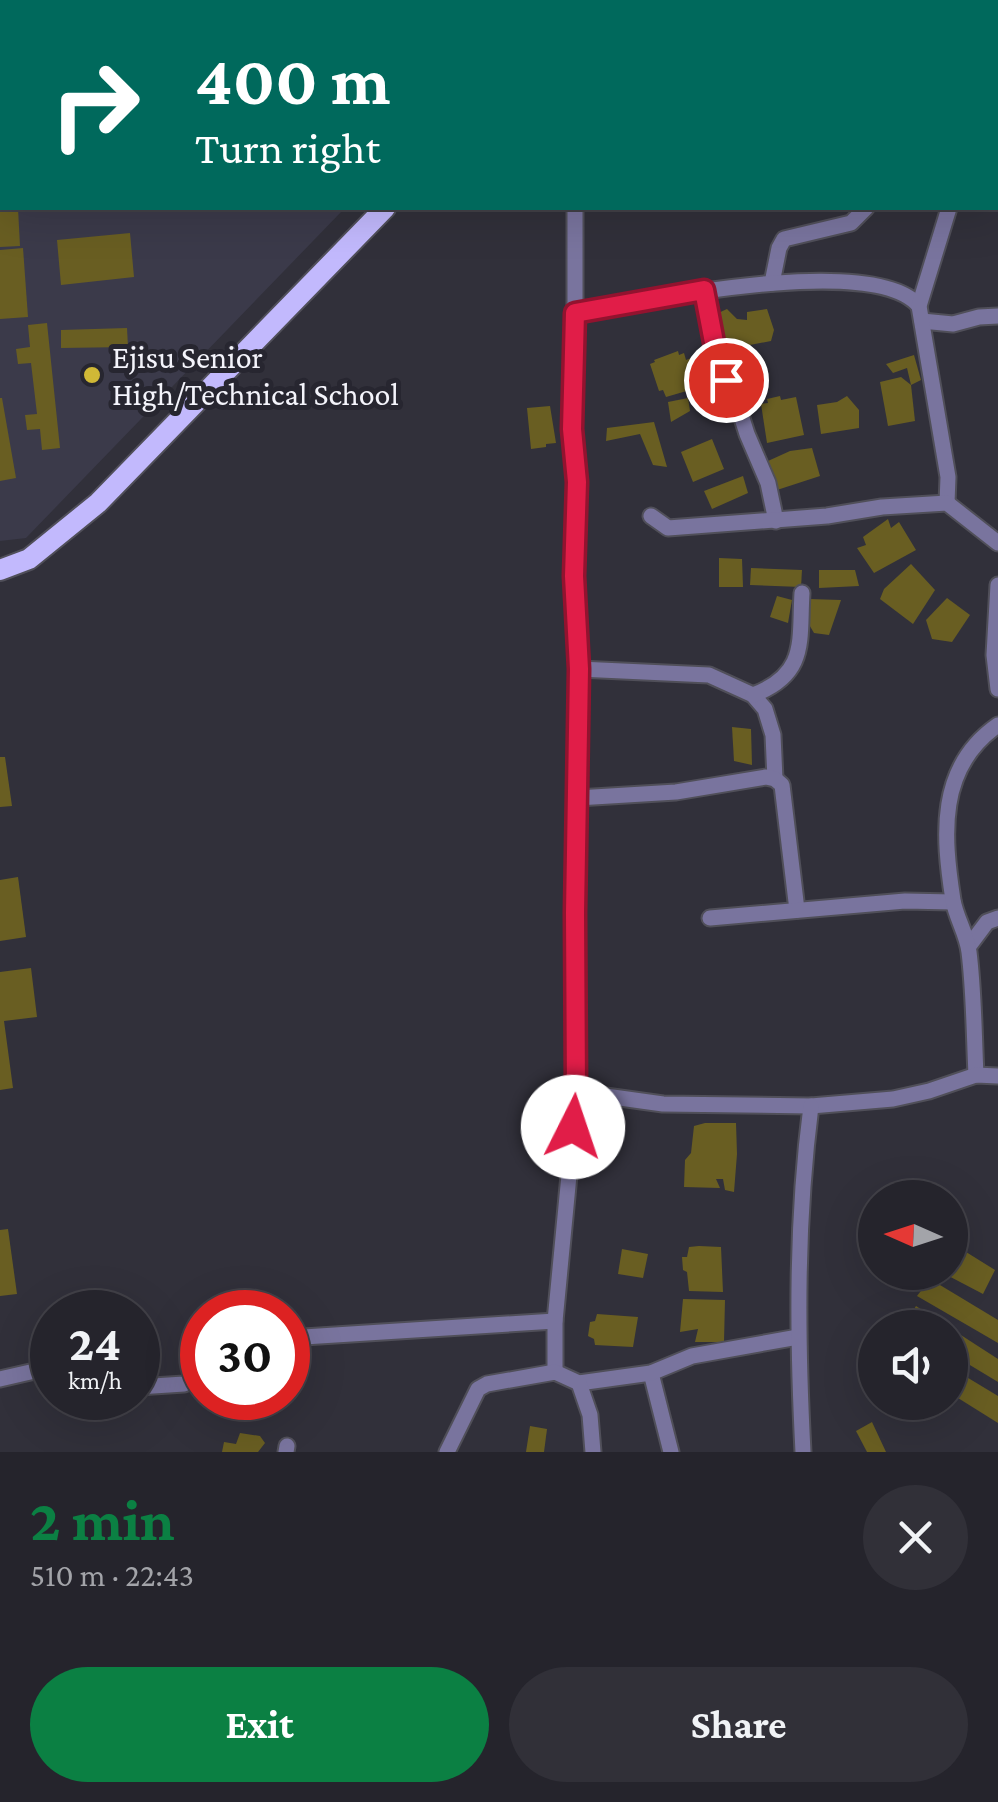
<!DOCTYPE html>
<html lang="en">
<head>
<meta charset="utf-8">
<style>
  body { margin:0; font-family:"Crimson Pro",serif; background:#313038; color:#f1f3f6; height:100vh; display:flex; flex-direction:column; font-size:38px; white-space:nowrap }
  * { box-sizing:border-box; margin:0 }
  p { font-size:32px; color:#a3a4a9 }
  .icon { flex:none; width:55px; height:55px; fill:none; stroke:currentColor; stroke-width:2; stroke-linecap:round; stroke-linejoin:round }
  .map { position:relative; height:1452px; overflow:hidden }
  .panel { display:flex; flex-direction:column; background:#25242c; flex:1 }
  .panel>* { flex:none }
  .top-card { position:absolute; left:0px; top:0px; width:1000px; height:210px; box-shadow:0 10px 40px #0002,0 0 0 2px #424148; background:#00695c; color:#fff; overflow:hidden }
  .needle { width:65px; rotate:273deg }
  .fabs { position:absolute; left:858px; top:1180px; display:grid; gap:20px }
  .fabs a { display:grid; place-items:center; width:110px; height:110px; border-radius:50%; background:#25242c; box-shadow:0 10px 40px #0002,0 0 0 2px #424148; font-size:50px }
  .speed { position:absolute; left:30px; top:1290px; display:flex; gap:20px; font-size:50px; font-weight:700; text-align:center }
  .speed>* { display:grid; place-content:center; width:130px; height:130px; border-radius:50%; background:#25242c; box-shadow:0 10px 40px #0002,0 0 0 2px #424148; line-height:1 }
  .speed small { font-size:25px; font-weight:400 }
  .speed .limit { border:15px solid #d22; background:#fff; color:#111 }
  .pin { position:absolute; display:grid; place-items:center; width:85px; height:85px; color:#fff; margin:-42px; border:5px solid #fff; border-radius:50%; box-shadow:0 2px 10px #0007 }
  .me { position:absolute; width:110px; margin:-55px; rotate:4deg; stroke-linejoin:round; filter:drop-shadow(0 0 8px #0008) }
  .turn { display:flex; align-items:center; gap:35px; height:210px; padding:0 30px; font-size:45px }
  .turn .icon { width:130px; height:130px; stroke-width:2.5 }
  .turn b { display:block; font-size:70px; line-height:85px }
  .round { display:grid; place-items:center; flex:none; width:105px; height:105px; border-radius:52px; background:#313038 }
  .summary { display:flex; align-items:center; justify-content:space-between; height:170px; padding:0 30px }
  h1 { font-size:60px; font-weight:700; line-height:75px; color:#0b8043 }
  .button { display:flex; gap:20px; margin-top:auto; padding:20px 30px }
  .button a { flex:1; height:115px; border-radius:60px; background:#0b8043; color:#fff; font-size:40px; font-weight:700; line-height:115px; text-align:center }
  .button a+a { background:#313038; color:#f1f3f6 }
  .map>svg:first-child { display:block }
  .built { fill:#3b3a4a }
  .building { fill:#695e22 }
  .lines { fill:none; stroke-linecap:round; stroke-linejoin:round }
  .minor-casing { stroke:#504f59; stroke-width:19 }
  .major-casing { stroke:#504f59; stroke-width:24 }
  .minor { stroke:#79749e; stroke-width:15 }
  .major { stroke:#c2b9fd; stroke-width:20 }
  .route-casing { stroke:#92132f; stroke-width:25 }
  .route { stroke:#e11d48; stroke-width:18 }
  .poi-dot { fill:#d0b836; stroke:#272630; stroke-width:4 }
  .labels { text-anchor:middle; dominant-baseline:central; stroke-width:10; stroke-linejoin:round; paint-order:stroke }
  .poi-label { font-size:32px; fill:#f4f4fb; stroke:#272630; text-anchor:start }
</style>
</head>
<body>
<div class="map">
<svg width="998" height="1452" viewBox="0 0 998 1452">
  <rect width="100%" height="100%" fill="#31303a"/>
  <path class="built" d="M0 0H301V2H2V208H342V211L26 538 0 541Z"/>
  <g class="building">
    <path d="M0 208H18L20 246 0 247Z"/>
    <path d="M130 233 134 277 61 285 57 240Z"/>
    <path d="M23 248 28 317 0 319V250Z"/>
    <path d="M727 309 737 319 747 320V312L767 309 774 330 771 341 724 350 714 315Z"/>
    <path d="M47 323 60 448 42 450 40 429 27 430 25 415 37 414 31 363 18 364 16 349 30 347 28 325Z"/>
    <path d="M127 328 128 347 61 348V330Z"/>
    <path d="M678 351 679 355 684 353 686 360 691 358 700 381 688 385 690 390 666 397 663 390 659 391 650 364 655 362 654 360Z"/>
    <path d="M914 355 921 380 911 385 907 368 893 373 886 364Z"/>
    <path d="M901 377 911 385 915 421 888 426 880 382Z"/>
    <path d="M780 396 781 400 796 397 804 435 767 443 761 404 768 403 767 399Z"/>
    <path d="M847 396 859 410V428L821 434 817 405 837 402Z"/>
    <path d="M0 398H2L16 478 0 481Z"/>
    <path d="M688 398 690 411 671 422 668 402Z"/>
    <path d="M550 406 556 443 546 444V447L531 449 527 408Z"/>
    <path d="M654 422 667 467 653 465 640 434 606 441 607 428Z"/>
    <path d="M712 439 724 469 693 482 681 452Z"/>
    <path d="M812 448 820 476 777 490 768 461 790 451Z"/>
    <path d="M743 476 748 493 712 509 704 491Z"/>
    <path d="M888 519 891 528 899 522 916 550 874 573 857 548 866 545 863 537Z"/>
    <path d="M719 558 742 559 743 587H719Z"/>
    <path d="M911 564 935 590 913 624 880 599 884 589Z"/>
    <path d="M751 568 802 570 801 587 750 585Z"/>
    <path d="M819 570H855L859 586 819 588Z"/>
    <path d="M777 596 792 600 788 623 770 617Z"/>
    <path d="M947 598 970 615 952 642 932 639 926 620Z"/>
    <path d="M809 599 841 600 829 635 814 633 807 621Z"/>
    <path d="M732 727 751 729 752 765 734 761Z"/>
    <path d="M0 757H5L12 806 0 807Z"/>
    <path d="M18 877 26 937 0 941V880Z"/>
    <path d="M31 968 37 1017 4 1021 13 1088 0 1090V972Z"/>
    <path d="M705 1123H736L737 1154 734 1192 725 1190 723 1179H716L720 1188 684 1187 685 1160 691 1153 694 1126Z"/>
    <path d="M8 1229 17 1294 0 1296V1230Z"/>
    <path d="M950 1242 995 1270 983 1294 941 1272H950Z"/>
    <path d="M699 1246 721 1247 723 1292 689 1291 687 1272 683 1270 682 1257H687L689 1247Z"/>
    <path d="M622 1249 648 1254 643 1278 618 1274Z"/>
    <path d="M930 1279 998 1320V1343L917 1296Z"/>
    <path d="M683 1299 725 1300 724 1342H695L698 1329 680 1332Z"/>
    <path d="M916 1306 949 1328H908L904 1325Z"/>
    <path d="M597 1314 638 1317 633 1347 595 1345 594 1339 588 1336 590 1322 595 1321Z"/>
    <path d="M950 1328 998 1359V1382L950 1353Z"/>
    <path d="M950 1367 998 1396V1423L950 1393Z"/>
    <path d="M872 1422 886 1452H867L856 1431Z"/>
    <path d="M530 1426 547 1429 544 1452H526Z"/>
    <path d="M240 1433 260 1436 265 1443 258 1452H222L224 1442 236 1444Z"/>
  </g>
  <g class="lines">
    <g class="minor-casing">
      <g id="minor">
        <path d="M997 2 998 0"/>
        <path d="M772 283 779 248 784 239 851 223 866 208"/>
        <path d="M704 289 717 359 734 393 747 434 768 483 776 521"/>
        <path d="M575 313C642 301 874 252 919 306"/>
        <path d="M922 321 953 324 979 317 998 316"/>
        <path d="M947 503 948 477 919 306 949 208"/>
        <path d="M651 516 668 528 827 516 882 507 947 503 998 543"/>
        <path d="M998 585 994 655 998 689"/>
        <path d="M579 669 709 675 753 695 765 709 773 735 775 779"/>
        <path d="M753 695C808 674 799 641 802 593"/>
        <path d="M577 798 676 792 766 777 775 779 782 785 797 910"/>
        <path d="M710 918 905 901 953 902"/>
        <path d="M969 946 987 922 998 918"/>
        <path d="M976 1075C974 1034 974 992 969 952 967 934 956 918 953 900 943 836 937 767 998 725"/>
        <path d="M577 1092 663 1104 811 1106 893 1099 929 1091 976 1075 998 1076"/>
        <path d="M288 1338 555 1321"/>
        <path d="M555 1372V1321L577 1092 575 913 579 669 574 576 577 482 572 429 575 313V208"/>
        <path d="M651 1373 671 1452"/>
        <path d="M0 1379 39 1370 52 1372"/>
        <path d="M579 1383 651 1373 692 1356 798 1337"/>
        <path d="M138 1387 184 1384 202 1376"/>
        <path d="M286 1452 287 1446"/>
        <path d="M447 1452 478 1389 487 1384 555 1372 579 1383 590 1415 593 1452"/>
        <path d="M803 1452C797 1336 796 1221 811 1106"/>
      </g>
    </g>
    <g class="major-casing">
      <g id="major">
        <path d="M584 2 587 0"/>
        <path d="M0 570 29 559 98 503 385 208"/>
      </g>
    </g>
    <use href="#minor" class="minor"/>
    <use href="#major" class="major"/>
  </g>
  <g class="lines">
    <g class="route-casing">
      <path id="route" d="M573 1127 576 1092 575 913 579 669 574 576 577 482 572 429 575 313 704 290 717 358 726 380"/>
    </g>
    <use href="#route" class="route"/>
  </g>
  <circle class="poi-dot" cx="92" cy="375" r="10"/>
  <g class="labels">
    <g class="poi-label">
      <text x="112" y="357">Ejisu Senior<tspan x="112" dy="37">High/Technical School</tspan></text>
    </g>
  </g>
</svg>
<div class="fabs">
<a><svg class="needle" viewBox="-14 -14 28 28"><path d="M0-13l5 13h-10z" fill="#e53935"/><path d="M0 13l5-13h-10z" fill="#a3a4a9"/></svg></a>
<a><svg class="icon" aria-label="sound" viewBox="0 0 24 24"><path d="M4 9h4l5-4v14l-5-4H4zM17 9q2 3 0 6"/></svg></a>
</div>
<div class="speed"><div>24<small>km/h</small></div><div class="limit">30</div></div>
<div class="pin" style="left:726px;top:380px;background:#d93025"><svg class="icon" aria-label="arrive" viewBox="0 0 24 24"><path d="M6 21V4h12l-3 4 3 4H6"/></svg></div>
<svg class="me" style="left:573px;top:1127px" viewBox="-20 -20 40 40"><circle r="19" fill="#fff"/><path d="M0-13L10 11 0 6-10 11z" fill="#e11d48"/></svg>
<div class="top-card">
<div class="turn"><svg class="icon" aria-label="right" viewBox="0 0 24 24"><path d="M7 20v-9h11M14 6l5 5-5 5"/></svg><div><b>400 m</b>Turn right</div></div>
</div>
</div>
<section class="panel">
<div class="summary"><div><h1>2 min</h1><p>510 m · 22:43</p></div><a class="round"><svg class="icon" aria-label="close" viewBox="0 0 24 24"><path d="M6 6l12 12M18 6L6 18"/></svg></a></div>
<div class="button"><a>Exit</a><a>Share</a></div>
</section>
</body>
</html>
